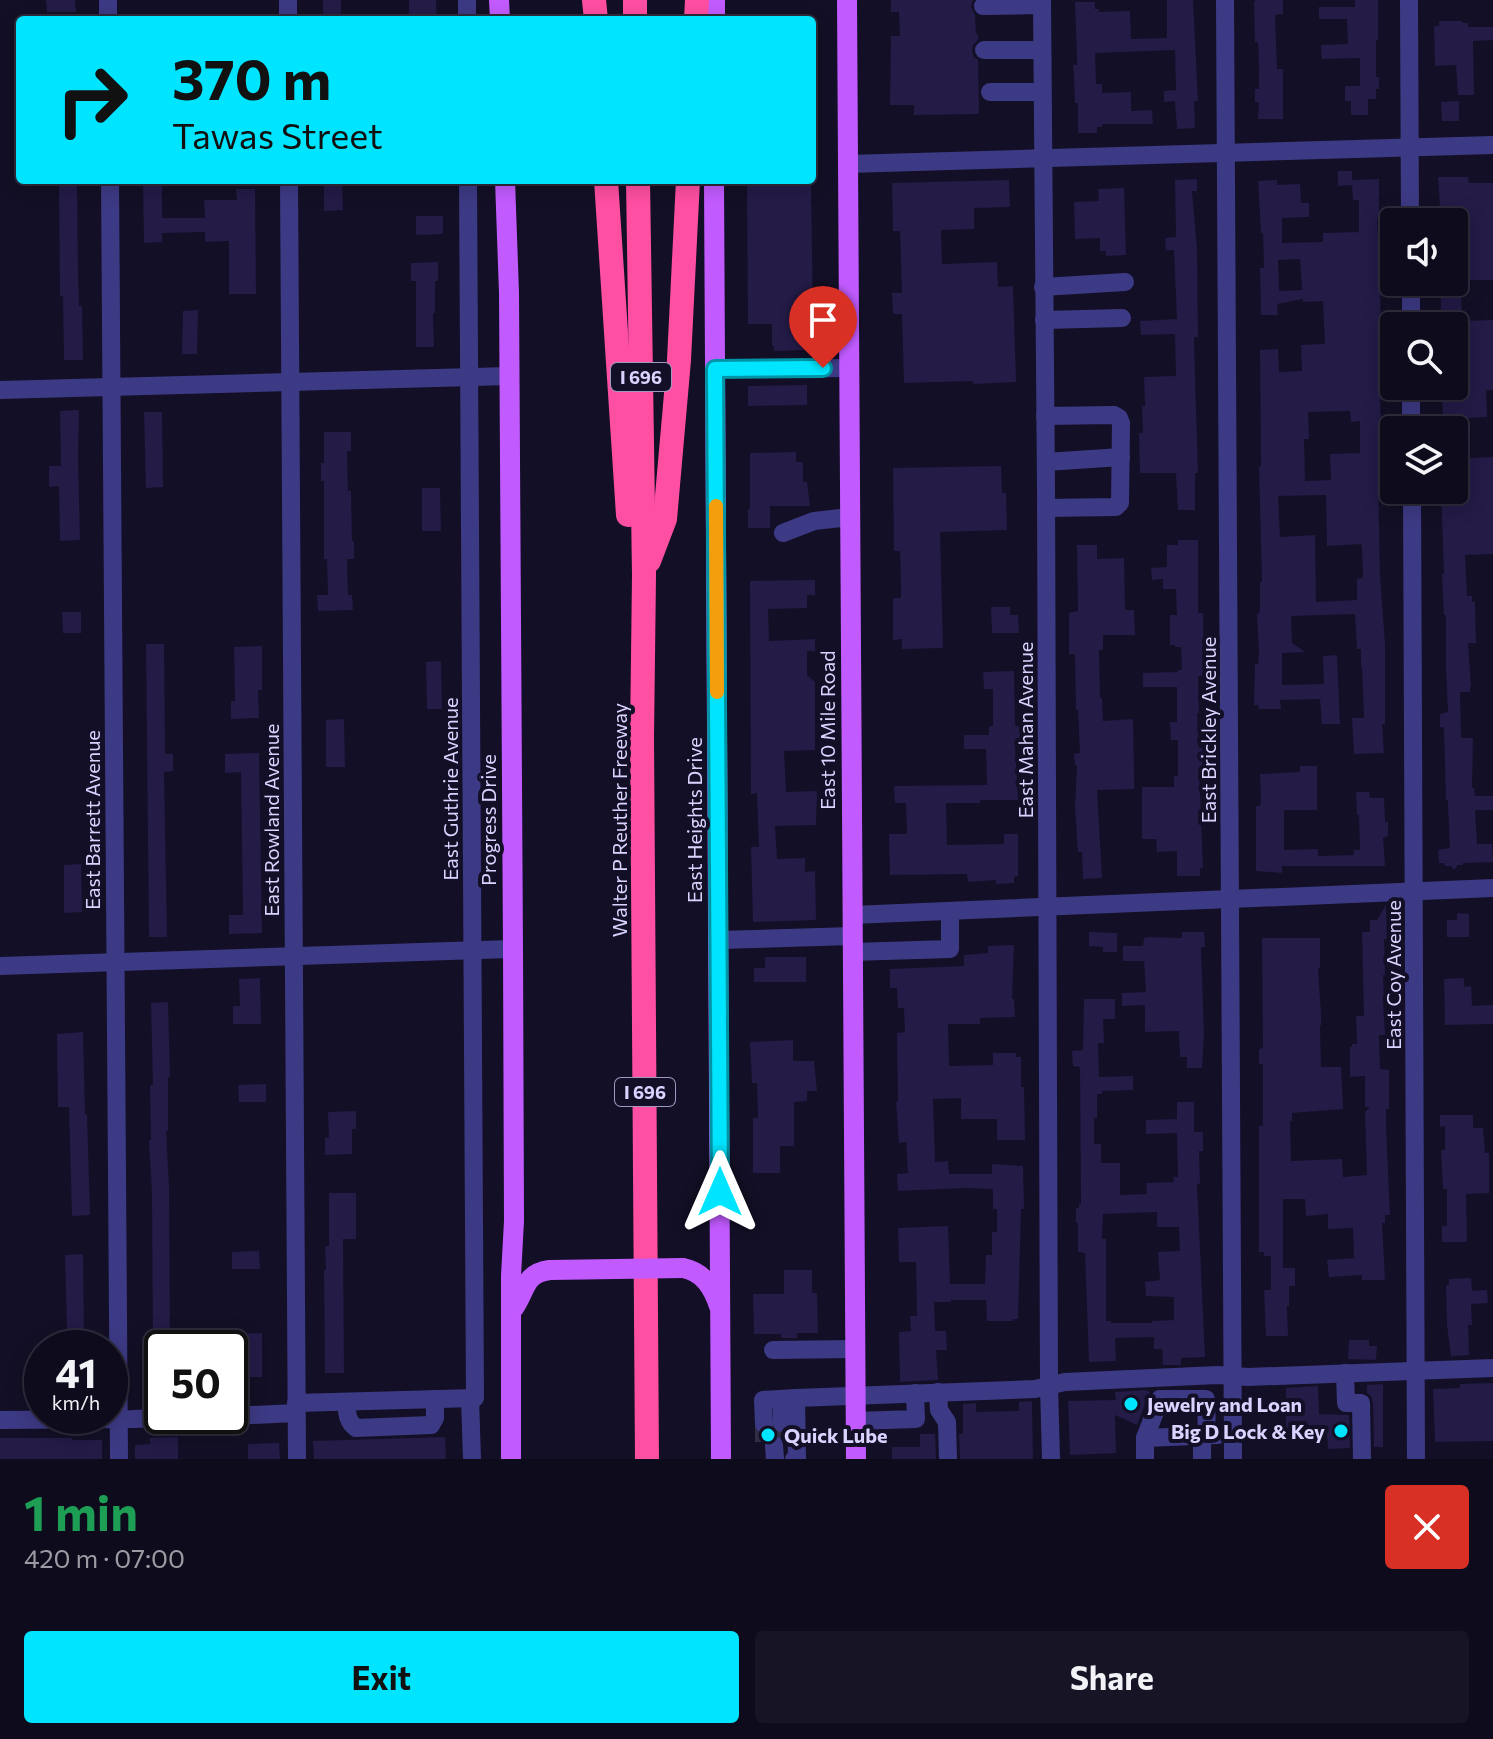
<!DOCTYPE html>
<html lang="en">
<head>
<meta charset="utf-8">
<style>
  body { margin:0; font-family:Commissioner,sans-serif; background:#171425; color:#f1f3f6; height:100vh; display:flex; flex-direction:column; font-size:30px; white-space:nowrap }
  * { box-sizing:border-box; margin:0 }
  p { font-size:26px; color:#9b9ba3 }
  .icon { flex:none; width:44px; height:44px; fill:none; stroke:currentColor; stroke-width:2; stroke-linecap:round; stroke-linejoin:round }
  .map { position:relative; height:1459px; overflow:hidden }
  .side { display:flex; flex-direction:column; background:#0e0b1c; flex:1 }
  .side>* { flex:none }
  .guide { position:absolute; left:16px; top:16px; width:800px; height:168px; border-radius:8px; box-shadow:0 4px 20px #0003,0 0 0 2px #2e2b3b; background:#00e5ff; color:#111; overflow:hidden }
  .controls { position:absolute; left:1380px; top:208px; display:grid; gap:16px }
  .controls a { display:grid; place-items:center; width:88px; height:88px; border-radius:8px; background:#0e0b1c; box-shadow:0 4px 20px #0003,0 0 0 2px #2e2b3b; font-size:40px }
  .speed { position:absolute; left:24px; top:1330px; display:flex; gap:16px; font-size:40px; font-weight:700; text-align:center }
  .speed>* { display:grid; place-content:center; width:104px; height:104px; border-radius:50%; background:#0e0b1c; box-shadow:0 4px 20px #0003,0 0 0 2px #2e2b3b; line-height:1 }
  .speed small { font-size:20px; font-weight:400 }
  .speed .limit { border:4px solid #111; border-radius:12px; background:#fff; color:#111 }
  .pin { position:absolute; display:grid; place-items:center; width:68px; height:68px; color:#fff; margin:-82px -34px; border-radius:50% 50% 50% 0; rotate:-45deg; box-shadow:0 0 8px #0007 }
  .pin .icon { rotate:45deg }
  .me { position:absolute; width:88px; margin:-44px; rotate:0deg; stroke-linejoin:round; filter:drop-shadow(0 0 6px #0008) }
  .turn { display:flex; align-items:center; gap:28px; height:168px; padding:0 24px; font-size:36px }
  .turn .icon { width:104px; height:104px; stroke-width:2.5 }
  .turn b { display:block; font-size:56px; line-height:68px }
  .round { display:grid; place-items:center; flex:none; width:84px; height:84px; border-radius:8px; background:#171425 }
  .headline { display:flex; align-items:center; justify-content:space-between; height:136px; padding:0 24px }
  h1 { font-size:48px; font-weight:700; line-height:60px; color:#1e9e55 }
  .button { display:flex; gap:16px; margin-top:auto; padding:16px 24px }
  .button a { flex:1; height:92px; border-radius:8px; background:#00e5ff; color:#111; font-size:32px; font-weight:700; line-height:92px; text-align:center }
  .button a+a { background:#171425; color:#f1f3f6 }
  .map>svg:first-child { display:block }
  .building { fill:#241b47; fill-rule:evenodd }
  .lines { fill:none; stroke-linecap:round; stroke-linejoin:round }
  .minor-tunnel { stroke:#312d47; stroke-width:18; stroke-dasharray:18 9; stroke-linecap:butt }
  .minor { stroke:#3d3a85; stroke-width:18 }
  .major { stroke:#c25bff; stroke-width:20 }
  .highway { stroke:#ff4fa3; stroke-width:24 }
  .major-bridge { stroke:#c25bff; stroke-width:20 }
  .route-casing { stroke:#0095a6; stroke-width:20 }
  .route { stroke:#00e5ff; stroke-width:14 }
  .slow { stroke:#f59e0b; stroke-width:14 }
  .poi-dot { fill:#00e5ff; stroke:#130f26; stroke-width:3 }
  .labels { text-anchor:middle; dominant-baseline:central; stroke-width:8; stroke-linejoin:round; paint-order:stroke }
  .shield { fill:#130f26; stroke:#9e99be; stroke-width:2 }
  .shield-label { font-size:18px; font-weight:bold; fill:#d9d4ff }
  .street-label { font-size:20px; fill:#d9d4ff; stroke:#130f26 }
  .poi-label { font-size:20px; font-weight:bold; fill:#d9d4ff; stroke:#130f26; text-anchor:start }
</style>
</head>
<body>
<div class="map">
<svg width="1493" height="1459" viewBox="0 0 1493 1459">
  <rect width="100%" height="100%" fill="#130f26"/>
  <g class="building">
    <path d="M46 0H75L76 12H47Z"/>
    <rect x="323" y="0" width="18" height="20"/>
    <path d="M409 0H436L437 20H409Z"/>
    <path d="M891 0H973L971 7 975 15 976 34H978V40L973 45 972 51 974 57 978 60 979 114 914 115V105H890L891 36H900L899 12H891Z"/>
    <path d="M1167 0H1193L1198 101H1194L1195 128 1177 129 1175 101 1164 102V91L1176 90 1175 50 1095 53 1096 84H1102V93L1131 92V111L1152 110 1153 124H1102V127H1097V133H1078V103H1075L1074 76 1073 65H1077V57L1075 2H1095V9H1099V12L1130 11 1131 39 1167 38Z"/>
    <path d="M1258 0H1283V14L1275 15 1277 69H1283V119H1258L1259 103 1255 102V89H1259V67L1258 42H1255L1254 1Z"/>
    <path d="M1355 0H1378V40H1376V77H1379V89H1376V99H1368V115H1351V101H1345V86H1360V58L1322 59 1321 45 1348 44 1347 19H1319V7H1355Z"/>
    <path d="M1439 21H1462V23H1468V27H1493V40L1473 41 1474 95H1458L1456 65 1435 66 1434 26H1439Z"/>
    <path d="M1459 101V121H1442L1441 102Z"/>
    <path d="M1338 171H1352V180L1379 179V220H1377L1380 275 1381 357H1379L1382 470H1378V476L1380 576 1385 643V724H1382L1384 753 1354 754 1352 718H1364L1362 667H1361V649H1357L1355 614 1291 616 1292 643 1305 652 1282 653V685L1324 684 1323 656 1337 655 1340 724H1322L1320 699 1280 700 1281 709H1259L1258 705H1254L1255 664H1258L1259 652 1257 614H1259L1260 606V582H1262L1259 466H1261L1260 350 1278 349 1279 372 1302 371 1301 345 1325 344 1323 301 1303 302V299L1277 304 1278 315H1261L1260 268H1264L1263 233H1261L1258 181 1277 180V185L1300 184 1301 203H1309V217L1282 218V243L1323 242V233L1359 232V200H1353L1352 185 1338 186ZM1300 259 1302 290 1279 291 1278 260ZM1350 411 1351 422 1360 421V453L1330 454 1331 480 1305 481 1304 439H1309L1308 412ZM1326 495 1327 546 1361 544 1362 548 1363 576 1362 578 1357 579V600L1316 602 1315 535 1280 537 1278 496Z"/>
    <path d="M1438 177H1468L1469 183H1493V280H1454V221L1441 222Z"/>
    <path d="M1197 179V191H1192L1197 249 1198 337H1194V344L1198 473H1195V510H1178L1176 473H1140L1139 433H1143L1142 406H1145L1144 377 1176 376 1175 334 1141 335 1140 321 1177 319 1174 250H1166L1165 238 1176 237 1175 180Z"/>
    <path d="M59 180H77L78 275 79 306H82L83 360H64L63 296H60Z"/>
    <path d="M143 180H162V218H205L204 200H237L236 189H255L256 294H229V241L205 242V232L162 233V242L144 243Z"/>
    <path d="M324 180H342L343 210 324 211Z"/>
    <path d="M747 180H811L813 323H811L812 346 807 350 774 351V346H772V324H748Z"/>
    <path d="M1009 180 1010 207 974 208V229L941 230 942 264 997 262 998 287 1013 286 1016 382 973 384V381L904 383 902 314H893L892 293H902L900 231H893L892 183Z"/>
    <path d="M1124 188 1126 255 1106 256V251H1100V238L1075 239 1074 202 1099 201 1098 189Z"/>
    <path d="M416 216H443V234L416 235Z"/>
    <path d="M438 262V281H435V313H433L434 347H416V281H411V263Z"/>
    <path d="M1443 285H1461L1462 321 1493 320V390H1486L1487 417 1468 418 1469 458 1493 457V554L1465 555 1467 596H1472V602H1475L1476 643H1468L1471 686H1470V692H1460L1461 738H1473L1472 788H1474L1475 796H1493V810H1475L1477 844H1492L1493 862 1463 863V865H1458L1454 870 1451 866H1445L1444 863H1439L1438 850 1450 848 1448 806V800H1446L1444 730 1443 727H1440V714L1448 712 1446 669V615H1444L1442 574H1444L1441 490H1454V430H1444L1441 386H1454V326H1441V294H1443Z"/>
    <path d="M198 310 197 354H182L183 311Z"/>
    <path d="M807 385V405L748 406V386Z"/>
    <path d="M79 410 78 459 80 540 60 541 59 486 49 487V466H61L60 411Z"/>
    <path d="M144 412H162L163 487 146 488Z"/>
    <path d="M324 432H351V451H347L348 491H351L352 541H354V559H347L348 595H352L353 610 318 611 317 595H328L327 559H324V481H321V463H324Z"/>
    <path d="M796 452V462H803V482H807L810 506H770V528H748V509H750V453Z"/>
    <path d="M1001 466 1002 493H1006L1007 530 940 532 943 648 902 649V639L893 640V598H901V587L900 551H894L893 468Z"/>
    <path d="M422 488H440L441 531H422Z"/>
    <path d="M1178 540H1198V613H1203L1204 676H1198L1199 713H1197L1199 748H1203V767H1199L1203 868H1200V876H1177V851L1157 852 1156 839H1142V787H1174V776H1178V740H1171L1170 722H1177V687H1143V673L1178 672V670H1182L1181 647H1175V645H1170V615H1177L1176 589H1163V579L1152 580 1151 568 1167 567V545H1178Z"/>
    <path d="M1077 545H1097V559L1124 558 1125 610H1134L1135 635H1103V650H1099L1100 698H1102L1103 721 1133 719 1134 772V789L1097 790 1102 878 1083 879 1082 852H1078L1075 808 1077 765H1075L1074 754 1080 753 1078 709 1076 710 1075 655V654H1069V613L1078 611Z"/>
    <path d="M815 580V595H807V608L768 609 769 641 815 639V651H807V675L815 682V750L784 751 786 792 817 791 816 825 775 826 777 859 805 858V872L815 871 816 920 753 922 751 847H759L757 793 751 794 750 581Z"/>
    <path d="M991 607H1010V615H1018L1019 633H992Z"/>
    <path d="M62 612H81V633H63Z"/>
    <path d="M146 644H164L165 754H173V771L164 772 167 937H149Z"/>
    <path d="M262 646V690H258L259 718 231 719V701H235L234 647Z"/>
    <path d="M441 661 442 709H427L426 662Z"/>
    <path d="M1014 671 1015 725 1020 727V738H1016L1015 745 1018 800H980V803H946L947 845 1004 844V834H1018V876L1014 877V883L996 884V880L968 882 967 874 890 875 889 834H907L906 803H895L894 786 987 785 986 749H964V735H989V726H993V689H984L983 672Z"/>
    <path d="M344 719 345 767H326V720Z"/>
    <path d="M259 753 262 933 229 934V915H243L241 772 225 773V754Z"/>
    <path d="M1300 766H1317V810H1284V850L1318 849V856L1354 855V850H1360L1359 815H1357L1356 792H1369L1370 798H1384L1385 822H1388V836L1383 838 1385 866H1282V873L1256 871V806H1260L1261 800 1260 774 1300 772Z"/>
    <path d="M81 864 82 912 64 913V865Z"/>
    <path d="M1386 905 1387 939H1384L1385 975H1383L1384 997H1383L1385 1035H1379L1380 1069 1389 1070V1109H1386V1127L1390 1215H1385V1223H1382L1385 1280H1362V1275L1329 1277 1327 1260 1354 1258 1353 1228 1328 1229V1214L1306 1216 1305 1199H1283V1268H1295V1286H1289V1306H1287L1288 1336H1266L1264 1290H1271V1256H1264V1252H1259V1126H1263V1064H1259V1049L1263 1048 1262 938H1320V968L1318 969 1321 1013V1025L1320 1026 1321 1067H1341L1343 1109 1292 1113V1121H1290L1291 1161 1342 1159 1343 1177 1367 1175 1365 1112 1370 1107H1365V1076L1350 1077V1047H1352V1044H1357L1356 1016H1364L1362 932H1370V920H1377Z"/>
    <path d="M1457 913 1469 914V937H1447V920H1457Z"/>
    <path d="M1089 932 1117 933V952H1103V947L1089 946Z"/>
    <path d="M1182 932H1204L1205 947H1201L1204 1034 1202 1068H1187V1057H1180L1179 1031 1145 1032V1005L1122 1006V993L1146 992 1144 961H1123V946H1143L1144 938 1148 937 1182 938Z"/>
    <path d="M1014 945 1012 999H1014L1015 1017 980 1018V1024H948L949 1066 993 1065V1053H1016V1057H1021V1087H1024L1025 1140H997V1119H961V1098L933 1099 935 1162 948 1161 949 1174H992V1164L1023 1166 1024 1209H1021L1018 1319H1013V1321H987L986 1300H951V1302H934L935 1331H946L947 1350H936L938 1380 900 1382 899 1332 911 1331 910 1316H917L916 1262H899L898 1228 948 1226 950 1284H985L986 1255H992V1232H997V1209H993V1189L965 1188 898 1191 897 1174 908 1173 906 1142 899 1143 896 1102H898L897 1033 905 1032 904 1008H898L897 988H890V969L964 966V955L988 953V946Z"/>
    <path d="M765 957H806V982H754V968H765Z"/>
    <path d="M260 978 261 1024H233V1006H240L239 979Z"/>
    <path d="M1464 978V987L1471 986 1472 1006 1493 1005V1024L1445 1025 1444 979Z"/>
    <path d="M1084 999H1115V1019H1103L1104 1043H1098L1099 1077 1133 1076V1090L1102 1091V1094H1097V1118H1094V1144H1101V1163H1120V1195L1147 1194 1146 1183 1174 1182 1173 1177H1178L1177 1133 1146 1134V1120L1177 1119V1102H1194V1132H1203V1151H1199L1200 1184H1197L1205 1357 1181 1358V1365H1163L1162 1349H1154V1337L1115 1338 1116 1361 1089 1362 1085 1253 1078 1252V1223H1076V1208H1079V1204H1081L1080 1067 1073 1066 1072 1051 1083 1050ZM1157 1212V1227H1179L1180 1249 1179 1251 1158 1252 1160 1280 1145 1282 1146 1296 1174 1297V1320L1152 1321V1323H1111V1321H1106V1239H1102L1103 1214Z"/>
    <path d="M168 1002 170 1077H168V1131H166L169 1186 170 1348H153L152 1194 149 1140H151L150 1085H153L151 1003Z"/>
    <path d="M83 1032 85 1114H87L90 1215 72 1216 69 1107H58L57 1034Z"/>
    <path d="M793 1040V1061H814L817 1091H807V1101L794 1102V1146H780V1173H753V1118H758L757 1083H752L750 1042Z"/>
    <path d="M266 1084V1102H239L238 1085Z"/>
    <path d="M356 1111V1129H352V1154L325 1155V1138L329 1137 328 1112Z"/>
    <path d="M1440 1115H1473V1128H1483L1485 1153H1489V1193L1466 1194 1467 1242H1442V1226H1447V1189H1443L1441 1150H1445V1126L1440 1127Z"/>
    <path d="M329 1193H356V1239H343L344 1373H325L324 1270H326L325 1246H329Z"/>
    <path d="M259 1251 260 1269H232V1252Z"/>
    <path d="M83 1254 84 1329H67L65 1255Z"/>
    <path d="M784 1270H812V1293H817L818 1333H797V1338H781V1334H754L753 1294H784Z"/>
    <path d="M1471 1278 1472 1291 1487 1290 1488 1303 1471 1304 1472 1325H1468L1469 1355 1451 1356 1447 1325 1446 1285H1449V1279Z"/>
    <path d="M262 1333V1377H235V1334Z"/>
    <path d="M1349 1340H1369V1346H1377L1376 1360 1348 1359Z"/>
    <path d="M1493 1383V1441L1435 1442 1433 1389 1460 1388V1384Z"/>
    <path d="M1383 1384V1447H1374L1373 1403 1371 1396 1367 1393V1385Z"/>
    <path d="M1318 1386 1319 1414 1349 1415 1350 1448 1328 1449 1327 1434 1294 1435V1432H1286V1388Z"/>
    <path d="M1145 1390 1150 1392 1137 1425 1115 1415 1116 1453 1070 1455 1068 1401 1116 1400 1115 1392Z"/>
    <path d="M1032 1401 1033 1459H960L959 1434H963V1404L976 1403V1412L1019 1411V1402Z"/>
    <path d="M920 1434H935L936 1459H892V1447H920Z"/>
    <path d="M178 1437V1459H135V1445L150 1444V1438Z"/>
    <path d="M445 1437 446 1459H314L313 1441Z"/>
    <path d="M0 1438H72V1440H102V1459H0Z"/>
    <path d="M279 1443 280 1459H248V1444Z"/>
  </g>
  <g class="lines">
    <g class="minor-tunnel">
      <path d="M782 1423 783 1444"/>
      <path d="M764 1424V1445"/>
    </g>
    <g class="minor">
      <path d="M108 0V20"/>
      <path d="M288 0V20"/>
      <path d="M467 0V20"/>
      <path d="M1042 0 1046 488 1049 1386 1051 1459"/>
      <path d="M1225 0 1233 1459"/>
      <path d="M1409 0 1410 222"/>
      <path d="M983 6 1042 5"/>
      <path d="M984 50H1042"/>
      <path d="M990 92H1042"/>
      <path d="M848 164 1493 145"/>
      <path d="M110 180 119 1459"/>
      <path d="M289 180 297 1459"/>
      <path d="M1411 282V326"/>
      <path d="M1043 287 1125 282"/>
      <path d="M1044 320 1122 318"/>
      <path d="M715 369 850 368"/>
      <path d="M1411 386V430"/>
      <path d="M0 390 509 376"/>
      <path d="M1045 416 1114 415 1119 418 1121 423 1120 503 1116 507 1046 508"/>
      <path d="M1046 462 1121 457"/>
      <path d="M1412 490 1416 1459"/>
      <path d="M783 533 814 521 850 517"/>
      <path d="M852 915 1493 888"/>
      <path d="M719 940 852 936"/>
      <path d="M852 952 950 949V911"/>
      <path d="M0 966 513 949"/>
      <path d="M773 1350 855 1349"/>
      <path d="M1345 1373 1346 1403H1361L1362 1459"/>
      <path d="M938 1392 939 1410 947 1422 948 1459"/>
      <path d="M470 1398 472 1459"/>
      <path d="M782 1399V1423"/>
      <path d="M346 1402C347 1412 347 1422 356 1428L431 1425 435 1418V1399"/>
      <path d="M296 1403 475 1398 468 180"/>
      <path d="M230 1416 296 1413"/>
      <path d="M0 1420 133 1419 218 1416"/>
      <path d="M855 1421 916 1419 915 1393"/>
      <path d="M764 1424 763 1400 796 1398"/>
      <path d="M1202 1436V1459"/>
      <path d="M1145 1438 1160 1399H1206L1207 1436"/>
      <path d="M774 1445 775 1459"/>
      <path d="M794 1459H797L796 1398 1035 1389 1065 1382 1218 1375 1248 1377 1493 1368"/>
      <path d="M1145 1459V1438L1218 1435"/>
    </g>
    <g class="major">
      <path d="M499 0 500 20"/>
      <path d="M847 0 856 1459"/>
      <path d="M715 20V0"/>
      <path d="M505 180 509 293 513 949 514 1221 511 1276V1459"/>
      <path d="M714 180 721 1459"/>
      <path d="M683 1268C704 1272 713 1288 719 1306"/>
      <path d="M514 1308C526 1291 524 1273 550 1270"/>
    </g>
    <g class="highway">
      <path d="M594 0 596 20"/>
      <path d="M635 0V20"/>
      <path d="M696 20 697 0"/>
      <path d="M606 180 628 515"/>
      <path d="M638 180 644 575 642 737 647 1459"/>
      <path d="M649 561 665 519 679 360 688 180"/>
    </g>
    <path class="major-bridge" d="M550 1270 683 1268"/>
  </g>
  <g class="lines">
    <g class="route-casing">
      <path id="route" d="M720 1192 715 369 823 368"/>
    </g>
    <use href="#route" class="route"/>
    <path class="slow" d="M716 506 717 692"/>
  </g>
  <g class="poi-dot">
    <circle cx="1131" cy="1404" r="8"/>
    <circle cx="1341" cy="1431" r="8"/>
    <circle cx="768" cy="1435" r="8"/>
  </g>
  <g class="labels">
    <g class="shield">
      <rect x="611" y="363" width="60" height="28" rx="6"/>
      <rect x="615" y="1078" width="60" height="28" rx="6"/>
    </g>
    <g class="shield-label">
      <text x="641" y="377">I 696</text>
      <text x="645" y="1092">I 696</text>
    </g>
    <g class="street-label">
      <text transform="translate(827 730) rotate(-90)">East 10 Mile Road</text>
      <text transform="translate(1025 730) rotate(-90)">East Mahan Avenue</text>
      <text transform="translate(1208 730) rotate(-90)">East Brickley Avenue</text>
      <text transform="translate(450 789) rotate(-90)">East Guthrie Avenue</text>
      <text transform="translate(92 820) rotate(-90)">East Barrett Avenue</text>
      <text transform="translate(271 820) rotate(-90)">East Rowland Avenue</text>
      <text transform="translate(488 820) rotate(-90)">Progress Drive</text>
      <text transform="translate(619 820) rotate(-90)">Walter P Reuther Freeway</text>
      <text transform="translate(694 820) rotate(-90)">East Heights Drive</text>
      <text transform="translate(1393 975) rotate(-90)">East Coy Avenue</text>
    </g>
    <g class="poi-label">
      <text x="1147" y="1404">Jewelry and Loan</text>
      <text x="1325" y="1431" text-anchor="end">Big D Lock &amp; Key</text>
      <text x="784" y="1435">Quick Lube</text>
    </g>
  </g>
</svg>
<div class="controls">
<a><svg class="icon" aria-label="sound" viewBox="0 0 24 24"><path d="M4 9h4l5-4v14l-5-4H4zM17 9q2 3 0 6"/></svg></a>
<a><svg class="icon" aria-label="search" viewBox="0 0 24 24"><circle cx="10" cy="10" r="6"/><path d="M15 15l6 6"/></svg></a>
<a><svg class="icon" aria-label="layers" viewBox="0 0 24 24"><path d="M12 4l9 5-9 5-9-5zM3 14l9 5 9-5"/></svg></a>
</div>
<div class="speed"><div>41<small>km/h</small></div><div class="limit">50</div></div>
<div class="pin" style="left:823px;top:368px;background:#d93025"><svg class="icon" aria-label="arrive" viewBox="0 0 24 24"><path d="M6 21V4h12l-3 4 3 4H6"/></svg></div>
<svg class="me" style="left:720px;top:1192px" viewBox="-20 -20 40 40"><path d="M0-17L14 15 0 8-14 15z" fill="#00e5ff" stroke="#fff" stroke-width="4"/></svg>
<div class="guide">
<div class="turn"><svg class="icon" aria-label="right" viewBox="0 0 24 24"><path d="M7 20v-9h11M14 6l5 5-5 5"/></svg><div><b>370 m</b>Tawas Street</div></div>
</div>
</div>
<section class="side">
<div class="headline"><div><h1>1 min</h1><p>420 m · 07:00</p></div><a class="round" style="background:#d93025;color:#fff"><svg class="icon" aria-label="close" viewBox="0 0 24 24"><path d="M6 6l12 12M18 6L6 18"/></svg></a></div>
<div class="button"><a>Exit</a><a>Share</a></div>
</section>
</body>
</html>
